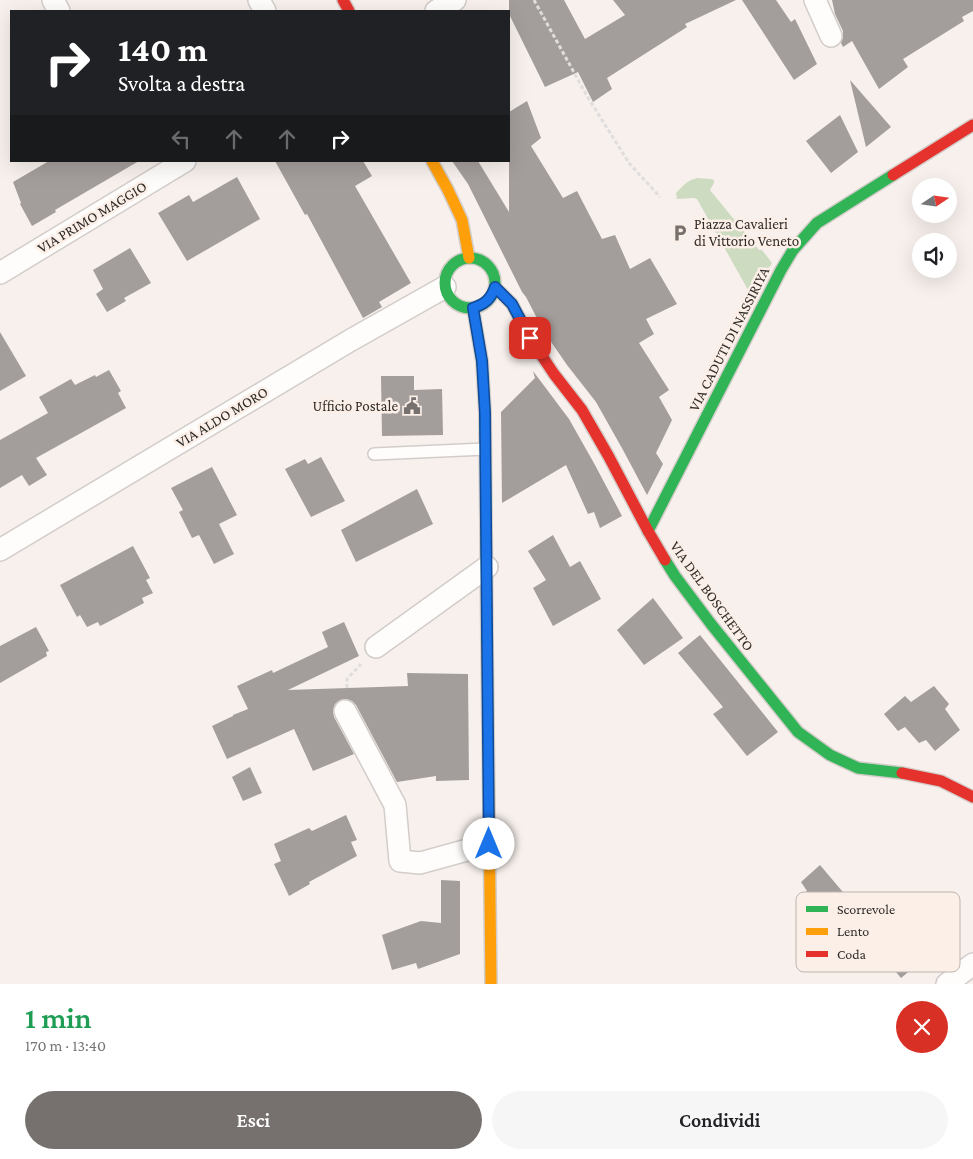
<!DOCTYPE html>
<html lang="it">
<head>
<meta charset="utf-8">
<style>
  body { margin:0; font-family:"Crimson Pro",serif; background:#f6f6f6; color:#202124; height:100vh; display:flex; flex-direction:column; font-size:19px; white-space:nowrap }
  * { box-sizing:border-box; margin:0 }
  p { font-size:16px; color:#757577 }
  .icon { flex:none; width:28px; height:28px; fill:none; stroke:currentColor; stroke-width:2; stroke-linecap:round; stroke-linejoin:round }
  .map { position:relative; height:984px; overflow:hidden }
  .side { display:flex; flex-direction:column; background:#fff; flex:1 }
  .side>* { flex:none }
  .banner { position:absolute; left:10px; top:10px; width:500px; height:152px; border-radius:0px; box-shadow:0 5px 20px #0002; background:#202124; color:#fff; overflow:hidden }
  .needle { width:32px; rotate:77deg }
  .tools { position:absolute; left:912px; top:178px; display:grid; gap:10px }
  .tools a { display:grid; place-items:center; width:45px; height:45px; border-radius:50%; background:#fff; box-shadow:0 5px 20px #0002; font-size:25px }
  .pin { position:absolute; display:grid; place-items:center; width:42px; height:42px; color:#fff; margin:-21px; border-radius:10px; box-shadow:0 2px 8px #0006 }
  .me { position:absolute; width:55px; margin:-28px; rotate:0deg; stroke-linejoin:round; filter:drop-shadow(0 0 4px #0008) }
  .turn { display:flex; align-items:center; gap:18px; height:105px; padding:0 25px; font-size:22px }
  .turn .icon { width:65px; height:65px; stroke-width:2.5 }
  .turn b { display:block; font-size:35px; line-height:42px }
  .lanes { display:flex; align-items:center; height:48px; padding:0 25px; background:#0003; justify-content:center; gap:25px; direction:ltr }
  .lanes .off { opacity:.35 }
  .round { display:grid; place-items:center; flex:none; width:52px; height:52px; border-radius:26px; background:#f6f6f6 }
  .head { display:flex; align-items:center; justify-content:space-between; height:85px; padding:0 25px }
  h1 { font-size:30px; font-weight:600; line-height:38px; color:#1e9e55 }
  .cta { display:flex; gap:10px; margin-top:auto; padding:10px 25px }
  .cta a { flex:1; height:58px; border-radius:30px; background:#76716e; color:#fff; font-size:20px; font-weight:600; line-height:58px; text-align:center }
  .cta a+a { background:#f6f6f6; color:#202124 }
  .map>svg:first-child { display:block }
  .green { fill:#cddbc0 }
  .building { fill:#a39e9b }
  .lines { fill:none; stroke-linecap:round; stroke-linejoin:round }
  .lane-casing { stroke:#d3cdca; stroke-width:14 }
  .street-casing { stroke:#d3cdca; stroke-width:24 }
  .fast-casing { stroke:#d3cdca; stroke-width:14 }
  .slow-casing { stroke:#d3cdca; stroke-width:14 }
  .jam-casing { stroke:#d3cdca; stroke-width:14 }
  .path { stroke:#dfdddd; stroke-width:3; stroke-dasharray:4 2.5; stroke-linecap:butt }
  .lane { stroke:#fefdfc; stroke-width:11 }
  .street { stroke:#fefdfc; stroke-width:21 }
  .fast { stroke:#30b455; stroke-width:11 }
  .slow { stroke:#ff9f0a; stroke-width:11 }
  .jam { stroke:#e5322d; stroke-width:11 }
  .route-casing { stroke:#114b97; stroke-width:12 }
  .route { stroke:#1a73e8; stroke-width:9 }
  .labels { text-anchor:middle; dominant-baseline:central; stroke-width:5; stroke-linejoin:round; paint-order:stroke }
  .street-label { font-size:15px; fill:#312d2a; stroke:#fbefe8 }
  .poi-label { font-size:15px; fill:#312d2a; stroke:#fbefe8; text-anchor:start }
  .key { fill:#fbefe8; stroke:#beb5af; stroke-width:1 }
  .key-label { font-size:14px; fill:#312d2a }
</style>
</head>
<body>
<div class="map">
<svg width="973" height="984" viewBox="0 0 973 984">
  <rect width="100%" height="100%" fill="#f7f0ec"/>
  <path class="green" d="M697 178 710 179 714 180V183L710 190 759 250H762L772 263 752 297 697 199 694 198 677 199 676 193C684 185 686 181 697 178Z"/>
  <g class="building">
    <path d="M509 0H564L585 39 625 15 613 0H736L685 24 687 27 607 78 612 89 593 102 578 72 545 87 509 14Z"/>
    <path d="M742 0H776L791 22 795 19 817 64 794 80Z"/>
    <path d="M832 0H973V11L962 17 964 21 903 59 908 67 879 89 852 41 843 47 841 43 843 37V31L835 14Z"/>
    <path d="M850 80 891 127 866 147Z"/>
    <path d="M527 101 541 138 531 146 563 198 577 191 602 239 615 235 630 269 650 258 677 304 646 319 654 334 639 343 669 390 659 397 672 420 656 453 663 464 647 495 623 450 596 402 567 365 543 330 526 297 522 292 468 184 452 161H478L509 212V112Z"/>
    <path d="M840 115 858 152 831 173 806 141Z"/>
    <path d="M49 161H139L55 210 56 212 32 226 20 204 21 203 13 182Z"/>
    <path d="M275 161H363L372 176 355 186 411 283 379 302 382 307 363 318 307 214 305 215Z"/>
    <path d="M237 177 260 219 187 261 158 213 189 195 193 202Z"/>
    <path d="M130 248 151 283 124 298 126 301 107 312 96 294 103 289 93 270Z"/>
    <path d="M0 332 26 376 0 391Z"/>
    <path d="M109 370 121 391 118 393 126 408 36 458 47 475 29 486 22 475 0 488V440L48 413 39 397 71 379 75 385 95 375 96 377Z"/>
    <path d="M533 371 569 419 595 465 622 516 600 528 594 512 588 514 566 465 502 503 501 412 535 378Z"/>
    <path d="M381 376H414V390L442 389 443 435 382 436Z"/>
    <path d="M321 457 345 501 311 517 285 469 305 459 308 464Z"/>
    <path d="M212 467 237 515 219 524 234 554 214 564 199 535 192 538 179 512 183 510 171 488Z"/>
    <path d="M417 489 433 524 356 562 341 530Z"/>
    <path d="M553 535 570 567 580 561 601 599 553 626 533 588 546 580 528 551Z"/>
    <path d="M133 546 150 578 146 580 153 593 142 598 144 603 108 622 100 626 98 622 87 627 80 615 77 617 60 585Z"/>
    <path d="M653 598 683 638 644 665 617 630Z"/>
    <path d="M344 622 359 656 288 690 408 686 407 673 468 674 469 780 436 781V776L397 782 356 705 352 701 346 699 340 700 335 704 333 711 334 717 354 754 313 771 294 729 227 759 212 726 233 716V715L248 709 237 686 272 670 273 673 328 647 322 632Z"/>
    <path d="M36 627 49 651 46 652 47 656 0 683V646Z"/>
    <path d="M700 635 778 732 747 756 713 714 723 707 678 653Z"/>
    <path d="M934 686 949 704 945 709 960 730 935 751 926 740 919 743 905 727 898 731 884 714 905 696 911 702Z"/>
    <path d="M250 767 262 793 243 801 232 777Z"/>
    <path d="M346 815 357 840 351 842 357 856 309 882 310 884 289 896 274 864 281 861 274 844 309 828 312 831Z"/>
    <path d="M820 865 853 904 834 921 826 913 813 922 796 901 807 891 801 882Z"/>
    <path d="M441 880 460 881V954L418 969 416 963 392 970 382 935 421 921 441 923Z"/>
    <path d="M919 911 928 921 937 914 953 935 901 978 876 948Z"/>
  </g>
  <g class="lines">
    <g class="lane-casing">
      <path id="lane" d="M374 454 485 449"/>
    </g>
    <g class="street-casing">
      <g id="street">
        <path d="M53 0 59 11"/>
        <path d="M259 0 265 11"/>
        <path d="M815 0 831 36"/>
        <path d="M436 11 455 0"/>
        <path d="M0 273 185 161"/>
        <path d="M0 550 351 340 445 287"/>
        <path d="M376 647 487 567"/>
        <path d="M345 711 395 805 400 861 420 863 489 844"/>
        <path d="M947 984 973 964"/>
      </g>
    </g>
    <g class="fast-casing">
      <g id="fast">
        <circle cx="470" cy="283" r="25"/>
        <path d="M473 308 482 361 485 413 487 644"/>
        <path d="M648 531 781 270 793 250 817 223 893 175"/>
        <path d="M665 560 675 576 711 624 798 732 830 755 858 768 902 773"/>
      </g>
    </g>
    <g class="slow-casing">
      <g id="slow">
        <path d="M432 161 448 190 462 220 469 258"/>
        <path d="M487 644 491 984"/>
      </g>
    </g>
    <g class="jam-casing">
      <g id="jam">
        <path d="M343 0 349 11"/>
        <path d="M893 175 973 125"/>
        <path d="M495 287 512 304 530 338 554 374 582 410 609 457 648 531 665 560"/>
        <path d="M902 773 941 781 973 797"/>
      </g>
    </g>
    <g class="path">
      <path d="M534 0 587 96 629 163 660 197"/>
      <path d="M347 688V679L361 664"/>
    </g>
    <use href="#lane" class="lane"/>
    <use href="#street" class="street"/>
    <use href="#fast" class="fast"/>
    <use href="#slow" class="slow"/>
    <use href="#jam" class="jam"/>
  </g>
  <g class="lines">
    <g class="route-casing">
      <path id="route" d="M489 844 485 413 482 361 473 308C485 304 491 299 495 287L512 304 530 338"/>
    </g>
    <use href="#route" class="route"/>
  </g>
  <defs>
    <g id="parking-bare" transform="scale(1.35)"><path d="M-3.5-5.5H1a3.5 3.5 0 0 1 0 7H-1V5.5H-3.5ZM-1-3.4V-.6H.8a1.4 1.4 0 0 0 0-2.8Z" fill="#76716e" stroke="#fbefe8" stroke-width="2.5" paint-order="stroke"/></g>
    <g id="civic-bare" transform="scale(1.35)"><path d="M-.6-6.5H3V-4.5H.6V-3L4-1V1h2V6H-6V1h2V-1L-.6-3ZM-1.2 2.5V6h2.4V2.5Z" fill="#76716e" stroke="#fbefe8" stroke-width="2.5" paint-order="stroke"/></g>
  </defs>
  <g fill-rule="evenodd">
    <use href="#parking-bare" x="680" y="233"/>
    <use href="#civic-bare" x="412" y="406"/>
  </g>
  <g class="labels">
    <g class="street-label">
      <text transform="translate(92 217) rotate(-31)">VIA PRIMO MAGGIO</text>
      <text transform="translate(729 339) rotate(-63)">VIA CADUTI DI NASSIRIYA</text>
      <text transform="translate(222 417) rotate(-31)">VIA ALDO MORO</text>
      <text transform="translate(712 596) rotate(54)">VIA DEL BOSCHETTO</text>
    </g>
    <g class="poi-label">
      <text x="694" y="224">Piazza Cavalieri<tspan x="694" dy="17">di Vittorio Veneto</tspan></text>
      <text x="398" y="406" text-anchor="end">Ufficio Postale</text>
    </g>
  </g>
  <rect x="796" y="892" width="164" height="80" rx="8" class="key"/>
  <rect x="806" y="906" width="22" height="6" fill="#30b455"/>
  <rect x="806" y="928" width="22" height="7" fill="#ff9f0a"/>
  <rect x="806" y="951" width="22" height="6" fill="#e5322d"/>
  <g class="key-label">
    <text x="837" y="914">Scorrevole</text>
    <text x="837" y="936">Lento</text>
    <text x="837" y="959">Coda</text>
  </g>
</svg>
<div class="tools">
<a><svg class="needle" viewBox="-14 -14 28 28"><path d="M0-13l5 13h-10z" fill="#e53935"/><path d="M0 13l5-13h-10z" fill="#757577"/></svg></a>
<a><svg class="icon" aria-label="sound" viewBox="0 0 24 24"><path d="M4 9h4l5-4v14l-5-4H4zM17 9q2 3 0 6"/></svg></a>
</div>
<div class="pin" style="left:530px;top:338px;background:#d93025"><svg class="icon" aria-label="arrive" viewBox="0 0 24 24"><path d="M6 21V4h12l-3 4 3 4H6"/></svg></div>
<svg class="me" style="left:489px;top:844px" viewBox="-20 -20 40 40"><circle r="19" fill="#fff"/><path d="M0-13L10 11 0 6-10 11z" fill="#1a73e8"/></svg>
<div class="banner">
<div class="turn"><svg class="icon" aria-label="right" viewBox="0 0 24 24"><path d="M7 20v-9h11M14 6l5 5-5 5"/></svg><div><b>140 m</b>Svolta a destra</div></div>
<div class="lanes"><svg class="icon off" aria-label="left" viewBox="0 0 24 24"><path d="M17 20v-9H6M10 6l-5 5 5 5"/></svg><svg class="icon off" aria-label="ahead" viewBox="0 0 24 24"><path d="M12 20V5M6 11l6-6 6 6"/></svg><svg class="icon off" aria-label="ahead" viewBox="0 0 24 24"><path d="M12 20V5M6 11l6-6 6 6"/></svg><svg class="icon" aria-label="right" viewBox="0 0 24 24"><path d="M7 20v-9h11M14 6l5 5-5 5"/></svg></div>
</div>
</div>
<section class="side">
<div class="head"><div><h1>1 min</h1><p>170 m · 13:40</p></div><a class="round" style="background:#d93025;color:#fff"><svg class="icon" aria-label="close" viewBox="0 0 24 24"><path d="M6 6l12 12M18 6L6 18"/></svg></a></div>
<div class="cta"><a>Esci</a><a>Condividi</a></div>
</section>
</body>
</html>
